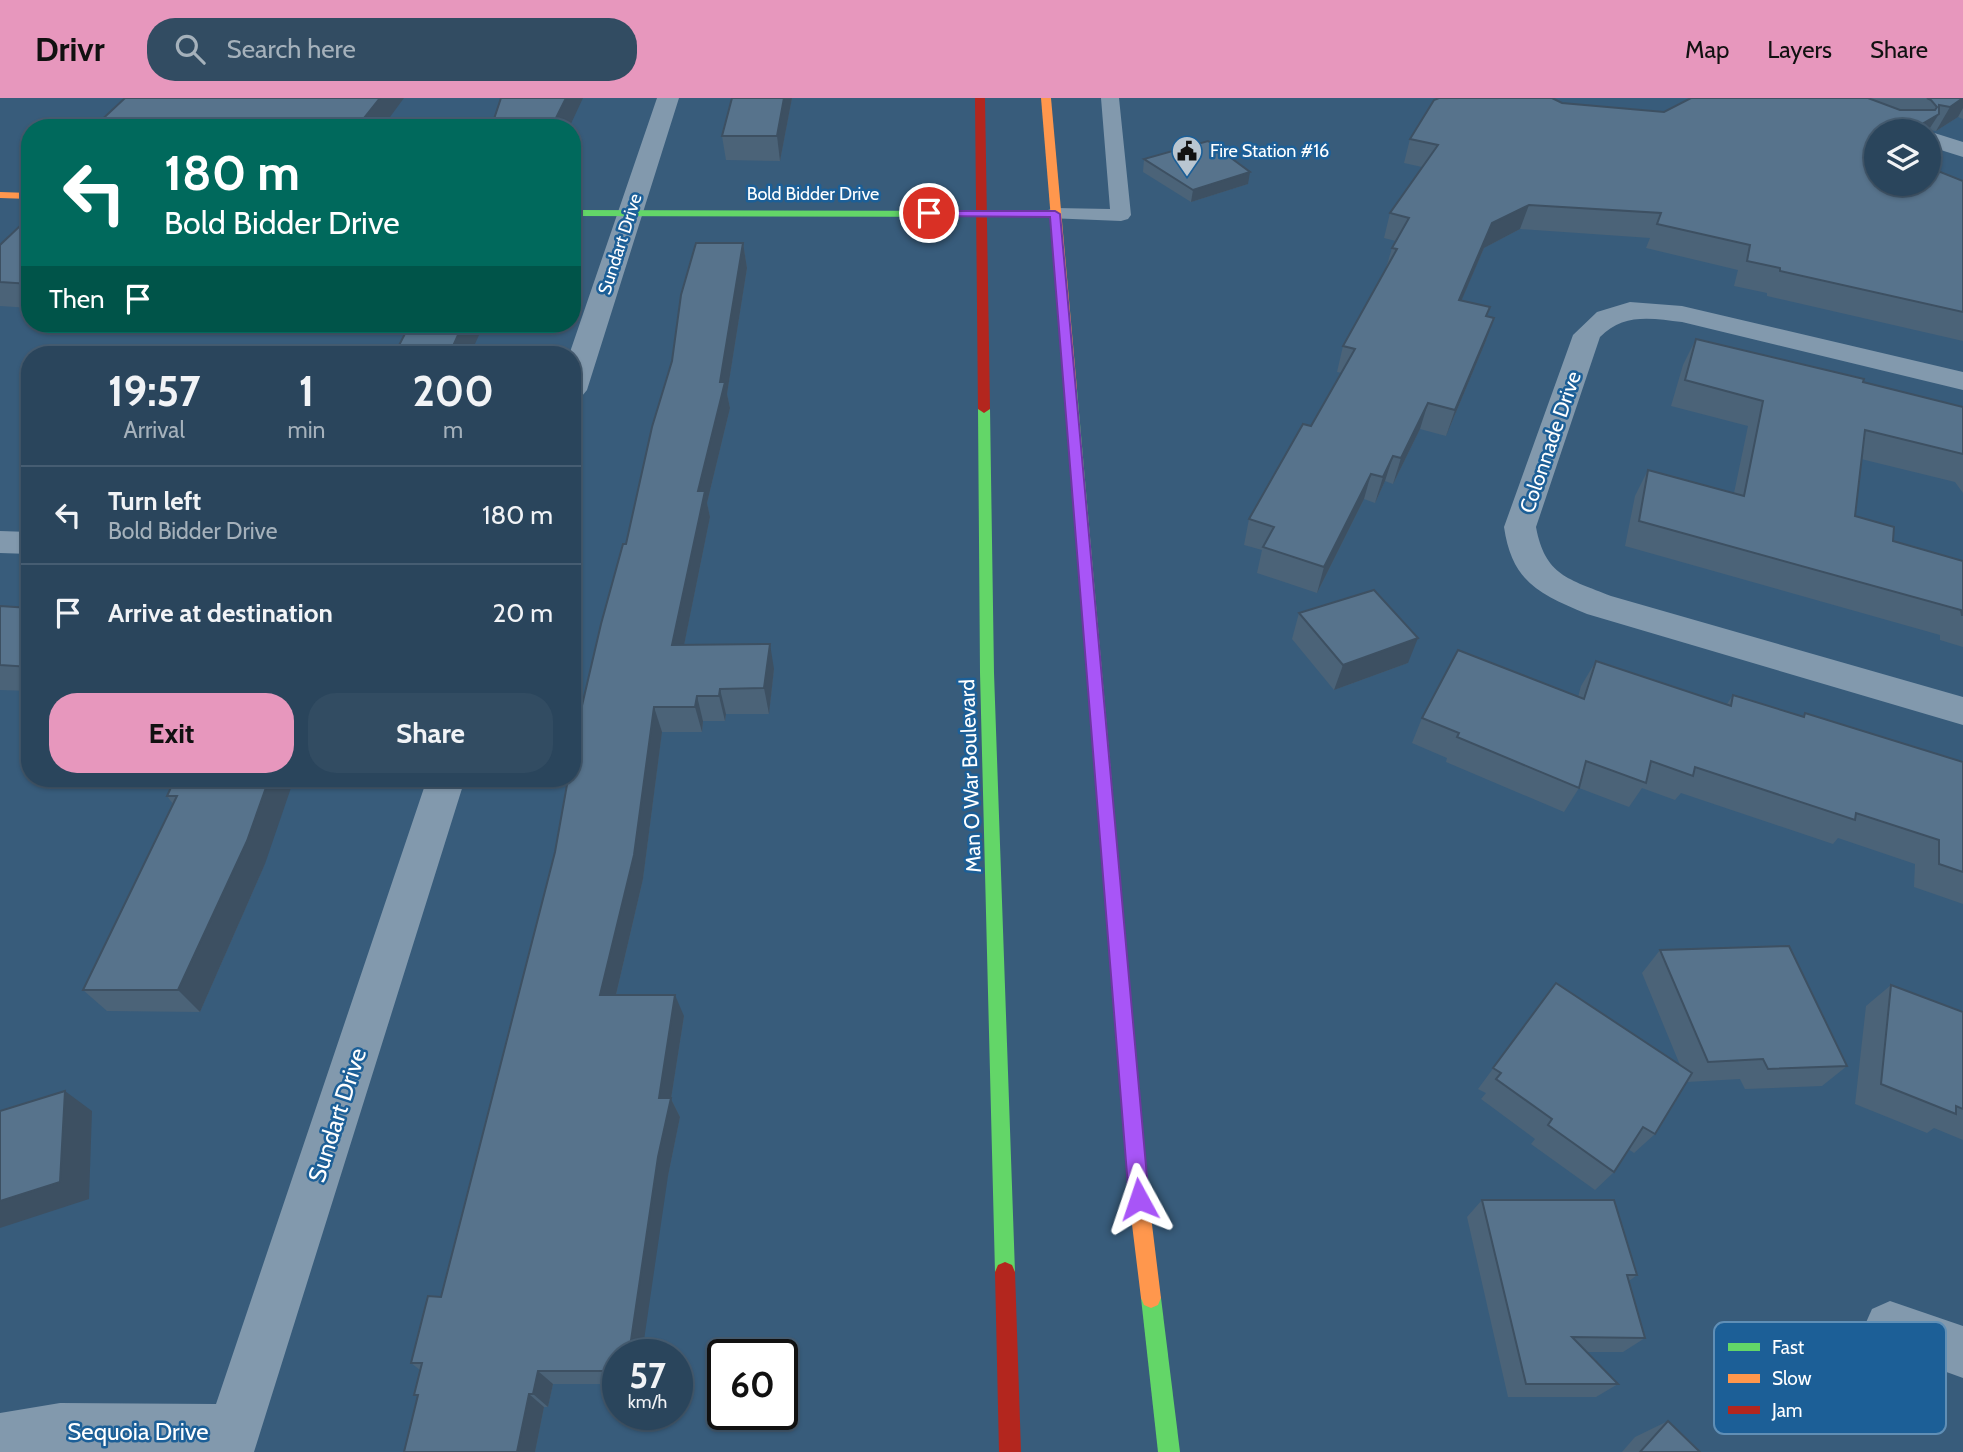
<!DOCTYPE html>
<html lang="en">
<head>
<meta charset="utf-8">
<style>
  body { margin:0; font-family:Cabin,sans-serif; background:#324c62; color:#f1f3f6; height:100vh; display:flex; flex-direction:column; font-size:26px; white-space:nowrap }
  * { box-sizing:border-box; margin:0 }
  p { font-size:23px; color:#a5b1bb }
  .icon { flex:none; width:38px; height:38px; fill:none; stroke:currentColor; stroke-width:2; stroke-linecap:round; stroke-linejoin:round }
  .map { position:relative; flex:1; overflow:hidden }
  .sheet { position:absolute; left:21px; top:248px; width:560px; height:441px; display:flex; flex-direction:column; background:#2a455c; border-radius:28px; box-shadow:0 2px 5px #0004,0 0 0 2px #465d72 }
  .sheet>* { flex:none }
  .banner { position:absolute; left:21px; top:21px; width:560px; height:214px; border-radius:28px; box-shadow:0 2px 5px #0004,0 0 0 2px #465d72; background:#00695c; color:#fff; overflow:hidden }
  .tools { position:absolute; left:1864px; top:21px; display:grid; gap:14px }
  .tools a { display:grid; place-items:center; width:77px; height:77px; border-radius:50%; background:#2a455c; box-shadow:0 2px 5px #0004,0 0 0 2px #465d72; font-size:35px }
  .speed { position:absolute; left:602px; top:1241px; display:flex; gap:14px; font-size:35px; font-weight:700; text-align:center }
  .speed>* { display:grid; place-content:center; width:91px; height:91px; border-radius:50%; background:#2a455c; box-shadow:0 2px 5px #0004,0 0 0 2px #465d72; line-height:1 }
  .speed small { font-size:18px; font-weight:400 }
  .speed .limit { border:4px solid #111; border-radius:10px; background:#fff; color:#111 }
  .pin { position:absolute; display:grid; place-items:center; width:60px; height:60px; color:#fff; margin:-30px; border:4px solid #fff; border-radius:50%; box-shadow:0 2px 7px #0007 }
  .me { position:absolute; width:77px; margin:-38px; rotate:355deg; stroke-linejoin:round; filter:drop-shadow(0 0 5px #0008) }
  .turn { display:flex; align-items:center; gap:24px; height:147px; padding:0 28px; font-size:32px }
  .turn .icon { width:91px; height:91px; stroke-width:2.5 }
  .turn b { display:block; font-size:49px; line-height:60px }
  .then { display:flex; align-items:center; height:66px; padding:0 28px; background:#0003; gap:14px; font-size:26px }
  .eta { display:flex; justify-content:space-evenly; align-items:center; height:119px; text-align:center }
  .eta b { font-size:42px; font-weight:700; line-height:49px }
  .cta { display:flex; gap:14px; margin-top:auto; padding:14px 28px }
  .cta a { flex:1; height:80px; border-radius:28px; background:#e797bd; color:#111; font-size:28px; font-weight:700; line-height:80px; text-align:center }
  .cta a+a { background:#324c62; color:#f1f3f6 }
  ul { padding:0; list-style:none }
  li { display:flex; align-items:center; gap:21px; height:98px; padding:0 28px; border-top:2px solid #465d72 }
  li div { flex:1 }
  li b { display:block; font-size:26px }
  li em { font-style:normal }
  header { display:flex; align-items:center; gap:42px; box-sizing:border-box; height:98px; padding:0 35px; background:#e797bd; color:#111 }
  header strong { font-size:33px }
  nav { display:flex; gap:38px; margin-inline-start:auto; font-size:24px }
  .search { width:490px; height:63px; background:#324c62; display:flex; align-items:center; gap:18px; box-sizing:border-box; padding:0 24px; border-radius:28px; color:#a5b1bb; font-size:26px }
  .map>svg:first-child { display:block }
  .lines { fill:none; stroke-linecap:round; stroke-linejoin:round }
  .lane { fill:#8299ad; fill-rule:evenodd }
  .street { fill:#8299ad; fill-rule:evenodd }
  .fast { fill:#63d668; fill-rule:evenodd }
  .slow { fill:#ff974d; fill-rule:evenodd }
  .jam { fill:#b3261e; fill-rule:evenodd }
  .wall { fill:#4b6378 }
  .shaded-wall { fill:#3d5062 }
  .building { fill:#57738c; stroke:#3d5062; stroke-width:2 }
  .route { fill:#a855f7; stroke:#6d37a1; stroke-width:2 }
  .labels { text-anchor:middle; dominant-baseline:central; stroke-width:5; stroke-linejoin:round; paint-order:stroke }
  .far-poi-label { font-size:18px; fill:#fff; stroke:#1c5f97; text-anchor:start }
  .far-street-label { font-size:18px; fill:#fff; stroke:#1c5f97 }
  .street-label { font-size:21px; fill:#fff; stroke:#1c5f97 }
  .near-street-label { font-size:24px; fill:#fff; stroke:#1c5f97 }
  .key { fill:#1c5f97; stroke:#608fb6; stroke-width:2 }
  .key-label { font-size:19px; fill:#fff }
</style>
</head>
<body>
<header>
<strong>Drivr</strong>
<div class="search"><svg class="icon" aria-label="search" viewBox="0 0 24 24"><circle cx="10" cy="10" r="6"/><path d="M15 15l6 6"/></svg>Search here</div>
<nav><a>Map</a><a>Layers</a><a>Share</a></nav>
</header>
<div class="map">
<svg width="1963" height="1354" viewBox="0 0 1963 1354">
  <rect width="100%" height="100%" fill="#385c7b"/>
  <g class="lines">
    <path class="lane" d="M1101 0H1119L1131 117 1128 121 1121 123 1048 120 1045 116 1048 112 1055 110 1110 111Z"/>
    <g class="street">
      <path d="M657 0H679L587 292 582 298 572 301V257H569Z"/>
      <path d="M1927 33H1928L1963 44V59L1928 48Z"/>
      <path d="M1630 204 1682 208 1963 274V292L1682 224C1651 220 1623 215 1600 239L1536 429C1545 478 1569 481 1611 498L1963 599V627L1587 516C1539 496 1512 484 1504 429L1573 237 1597 214Z"/>
      <path d="M0 433 30 434V456L0 455Z"/>
      <path d="M427 681H465L254 1354H0V1315L60 1305 216 1306Z"/>
      <path d="M1890 1203 1963 1228V1280L1872 1247 1864 1229 1872 1211Z"/>
    </g>
    <g class="fast">
      <path d="M572 112 1055 113 1060 116 1055 119 572 118Z"/>
      <path d="M1071 287 1077 291 1129 880 1126 886 1120 888 1114 886 1111 880 1065 291Z"/>
      <path d="M984 307 990 311 994 575 1015 1174 1012 1181 1005 1184 998 1181 995 1174 980 575 978 311Z"/>
      <path d="M1151 1190 1158 1193 1161 1200 1180 1354H1158L1141 1200 1144 1193Z"/>
    </g>
    <g class="slow">
      <path d="M1041 0H1051L1077 291 1071 295 1065 291Z"/>
      <path d="M0 94 30 95V101L0 100Z"/>
      <path d="M1120 872 1126 874 1129 880 1149 1102 1161 1200 1158 1207 1151 1210 1144 1207 1141 1200 1129 1102 1111 880 1114 874Z"/>
    </g>
    <g class="jam">
      <path d="M975 0H985L990 311 984 315 978 311Z"/>
      <path d="M1005 1164 1012 1167 1015 1174 1021 1354H999L995 1174 998 1167Z"/>
    </g>
  </g>
  <g class="wall">
    <path d="M732 0H792L780 63 726 62 722 38Z"/>
    <path d="M1691 0H1963V21L1958 19 1936 33 1929 32 1928 33H1876V86L1963 83V243L1767 198V195L1734 188 1738 172 1646 150 1650 140 1520 131 1484 150 1461 203 1487 218 1494 220 1485 245 1446 338 1420 331 1393 386 1385 383 1375 405 1364 401 1317 495 1257 475 1262 452 1244 447 1249 421 1311 328 1342 275 1337 274 1343 248 1386 170 1392 150 1396 143 1384 140 1390 115 1422 69 1404 65 1410 41 1562 5 1664 14Z"/>
    <path d="M1144 61 1248 86 1191 104 1143 74Z"/>
    <path d="M30 128V210L0 208V147Z"/>
    <path d="M743 145 747 170 727 296 730 310 707 405 710 419 684 547 774 571 769 616H726L725 623H703L702 634H662L643 781 616 897 684 918 671 1001 680 1019 668 1078 618 1256V1286H553L548 1309H544L535 1354H404L418 1299 414 1297 420 1272 411 1265 441 1199 555 754 626 446Z"/>
    <path d="M1696 241 1963 309V395L1955 384 1861 361 1855 418 1893 443 1963 463V549L1940 542V537L1625 448 1635 398 1648 372 1734 395 1748 328 1671 308 1683 267Z"/>
    <path d="M0 508 30 510V593L0 592Z"/>
    <path d="M1299 515 1408 565 1334 592 1292 541Z"/>
    <path d="M1596 563 1727 606 1733 597 1802 619 1805 615 1963 664V806L1914 789 1915 766 1838 740 1833 746 1681 695 1675 702 1642 690 1629 709 1579 690 1564 714 1446 664 1447 660 1412 645 1422 620 1578 599 1581 588Z"/>
    <path d="M175 681 265 766 200 914 107 913 83 892 173 706 167 698Z"/>
    <path d="M1660 852 1847 968 1822 988 1745 991 1740 981 1687 984 1655 1036 1634 1055 1628 1051 1614 1074 1595 1092 1531 1046 1535 1041 1481 1001 1486 995 1478 991 1556 885 1680 967 1642 875Z"/>
    <path d="M1891 887 1963 914V1042L1934 1030 1927 1035 1855 1006 1866 908Z"/>
    <path d="M1482 1102 1637 1177 1629 1183 1645 1240 1623 1254H1585L1618 1286 1596 1299H1508L1467 1119Z"/>
    <path d="M1668 1323 1700 1354H1622L1635 1339Z"/>
  </g>
  <g class="shaded-wall">
    <path d="M380 0H404L382 30H356Z"/>
    <path d="M566 0H583L569 30H551Z"/>
    <path d="M784 0H792L780 63 777 38Z"/>
    <path d="M1963 0V10L1958 19 1936 33 1950 9Z"/>
    <path d="M1939 16 1928 33H1910Z"/>
    <path d="M1250 74 1248 86 1191 104 1193 92Z"/>
    <path d="M1529 107 1520 131 1484 150 1451 227 1459 202 1492 125Z"/>
    <path d="M743 145 747 170 727 296 730 310 707 405 710 419 679 572 672 547 698 393 720 284Z"/>
    <path d="M1494 220 1485 245 1446 338 1455 312Z"/>
    <path d="M463 226H484L470 257H449Z"/>
    <path d="M1428 305 1420 331 1393 386 1401 360Z"/>
    <path d="M1393 358 1385 383 1375 405 1383 379Z"/>
    <path d="M1371 376 1364 401 1317 495 1324 469Z"/>
    <path d="M1418 540 1408 565 1334 592 1343 567Z"/>
    <path d="M770 546 774 571 769 616 764 590Z"/>
    <path d="M720 591 726 616 725 623 719 598Z"/>
    <path d="M697 598 703 623 702 634 695 609Z"/>
    <path d="M654 609 662 634 643 781 611 918 600 897Z"/>
    <path d="M269 681H294L265 766 200 914 178 892Z"/>
    <path d="M675 897 684 918 671 1001 680 1019 668 1078 642 1256H629L659 1000Z"/>
    <path d="M65 993 92 1013 89 1101 0 1130V1103Z"/>
    <path d="M538 1273 553 1286 548 1309 533 1296Z"/>
    <path d="M529 1296 544 1309 535 1354H517Z"/>
  </g>
  <g class="building">
    <path d="M125 0H380L356 30 94 29Z"/>
    <path d="M501 0H566L551 30H491Z"/>
    <path d="M732 0H784L777 38H722Z"/>
    <path d="M1439 0H1552L1562 5 1664 14 1691 0H1868L1900 12H1935L1937 9 1931 2 1927 0H1963L1950 9 1939 7V16L1910 33H1876V86H1928V69L1963 83V214L1780 173V170L1747 163 1750 147 1657 126 1661 115 1529 107 1492 125 1459 202 1490 209 1486 218 1494 220 1455 312 1428 305 1401 360 1393 358 1383 379 1371 376 1324 469 1263 449 1274 429 1249 421 1303 326 1311 328 1355 251 1343 248 1397 151 1392 150 1409 120 1390 115 1438 47 1410 41 1434 2Z"/>
    <path d="M1208 43 1250 74 1193 92 1144 61Z"/>
    <path d="M21 127 30 128V186L0 184V147Z"/>
    <path d="M696 145H743L720 284H725L698 393H705L672 547 770 546 764 590 720 591 719 598H697L695 609H654L634 757 600 897H675L659 1000H671L658 1059 629 1256H618V1273H538L533 1296H529L517 1354H404L418 1297H414L422 1265H411L428 1198 441 1199 555 754 568 681H572V657L577 629 601 526 623 446H626L652 329 672 263 681 197Z"/>
    <path d="M410 226H463L449 257H394Z"/>
    <path d="M1696 241 1864 281 1863 284 1963 309V356L1865 332 1855 418 1894 429 1893 443 1963 463V517H1962L1961 512 1639 423 1648 372 1744 398 1763 303 1685 282Z"/>
    <path d="M1374 492 1418 540 1343 567 1299 515Z"/>
    <path d="M0 508 30 510V569L0 567Z"/>
    <path d="M1458 552 1584 601 1596 563 1731 608 1733 597 1804 619 1805 615 1963 664V774L1939 766V742L1856 715 1855 722 1695 669 1693 678 1651 663 1646 685 1586 663 1579 690 1457 639 1459 635 1422 620Z"/>
    <path d="M175 681H269L247 743 178 892H83L177 698H167Z"/>
    <path d="M1789 848 1847 968 1768 971 1763 961 1708 964 1660 852Z"/>
    <path d="M1556 885 1692 975 1655 1036 1643 1029 1614 1074 1548 1027 1552 1021 1496 981 1501 975 1493 970Z"/>
    <path d="M1891 887 1963 914V1011L1956 1008V1016L1881 986Z"/>
    <path d="M65 993 60 1084 0 1103V1013Z"/>
    <path d="M1482 1102H1614L1637 1177H1627L1645 1240 1572 1239 1618 1286H1526Z"/>
    <path d="M1668 1323 1700 1354H1640Z"/>
  </g>
  <path class="route" d="M925 113H1055L1060 116 1149 1101 1146 1109 1139 1111 1131 1109 1129 1101 1050 119 929 118 925 117Z"/>
  <defs>
    <g id="civic-pin" transform="scale(1.575)"><path d="M0 17L-7.5 6A9.5 9.5 0 1 1 7.5 6Z" fill="#b9c6d1" stroke="#1c5f97"/><path d="M-.6-6.5H3V-4.5H.6V-3L4-1V1h2V6H-6V1h2V-1L-.6-3ZM-1.2 2.5V6h2.4V2.5Z" fill="#111"/></g>
  </defs>
  <g fill-rule="evenodd">
    <use href="#civic-pin" x="1187" y="53"/>
  </g>
  <g class="labels">
    <g class="far-poi-label">
      <text x="1210" y="53">Fire Station #16</text>
    </g>
    <g class="far-street-label">
      <text x="813" y="96">Bold Bidder Drive</text>
      <text transform="translate(620 146) rotate(-72)">Sundart Drive</text>
    </g>
    <g class="street-label">
      <text transform="translate(1550 344) rotate(-71)">Colonnade Drive</text>
      <text transform="translate(970 678) rotate(-92)">Man O War Boulevard</text>
    </g>
    <g class="near-street-label">
      <text transform="translate(337 1017) rotate(-72)">Sundart Drive</text>
      <text x="138" y="1333">Sequoia Drive</text>
    </g>
  </g>
  <rect x="1714" y="1224" width="232" height="112" rx="10" class="key"/>
  <rect x="1728" y="1245" width="32" height="8" fill="#63d668"/>
  <rect x="1728" y="1276" width="32" height="9" fill="#ff974d"/>
  <rect x="1728" y="1308" width="32" height="8" fill="#b3261e"/>
  <g class="key-label">
    <text x="1772" y="1256">Fast</text>
    <text x="1772" y="1287">Slow</text>
    <text x="1772" y="1319">Jam</text>
  </g>
</svg>
<div class="tools">
<a><svg class="icon" aria-label="layers" viewBox="0 0 24 24"><path d="M12 4l9 5-9 5-9-5zM3 14l9 5 9-5"/></svg></a>
</div>
<div class="speed"><div>57<small>km/h</small></div><div class="limit">60</div></div>
<div class="pin" style="left:929px;top:115px;background:#d93025"><svg class="icon" aria-label="arrive" viewBox="0 0 24 24"><path d="M6 21V4h12l-3 4 3 4H6"/></svg></div>
<svg class="me" style="left:1139px;top:1101px" viewBox="-20 -20 40 40"><path d="M0-17L14 15 0 8-14 15z" fill="#a855f7" stroke="#fff" stroke-width="4"/></svg>
<div class="banner">
<div class="turn"><svg class="icon" aria-label="left" viewBox="0 0 24 24"><path d="M17 20v-9H6M10 6l-5 5 5 5"/></svg><div><b>180 m</b>Bold Bidder Drive</div></div>
<div class="then">Then<svg class="icon" aria-label="arrive" viewBox="0 0 24 24"><path d="M6 21V4h12l-3 4 3 4H6"/></svg></div>
</div>
<section class="sheet">
<div class="eta">
<div><b>19:57</b><p>Arrival</p></div>
<div><b>1</b><p>min</p></div>
<div><b>200</b><p>m</p></div>
</div>
<ul>
<li><svg class="icon" aria-label="left" viewBox="0 0 24 24"><path d="M17 20v-9H6M10 6l-5 5 5 5"/></svg><div><b>Turn left</b><p>Bold Bidder Drive</p></div><em>180 m</em></li>
<li><svg class="icon" aria-label="arrive" viewBox="0 0 24 24"><path d="M6 21V4h12l-3 4 3 4H6"/></svg><div><b>Arrive at destination</b></div><em>20 m</em></li>
</ul>
<div class="cta"><a>Exit</a><a>Share</a></div>
</section>
</div>
</body>
</html>
